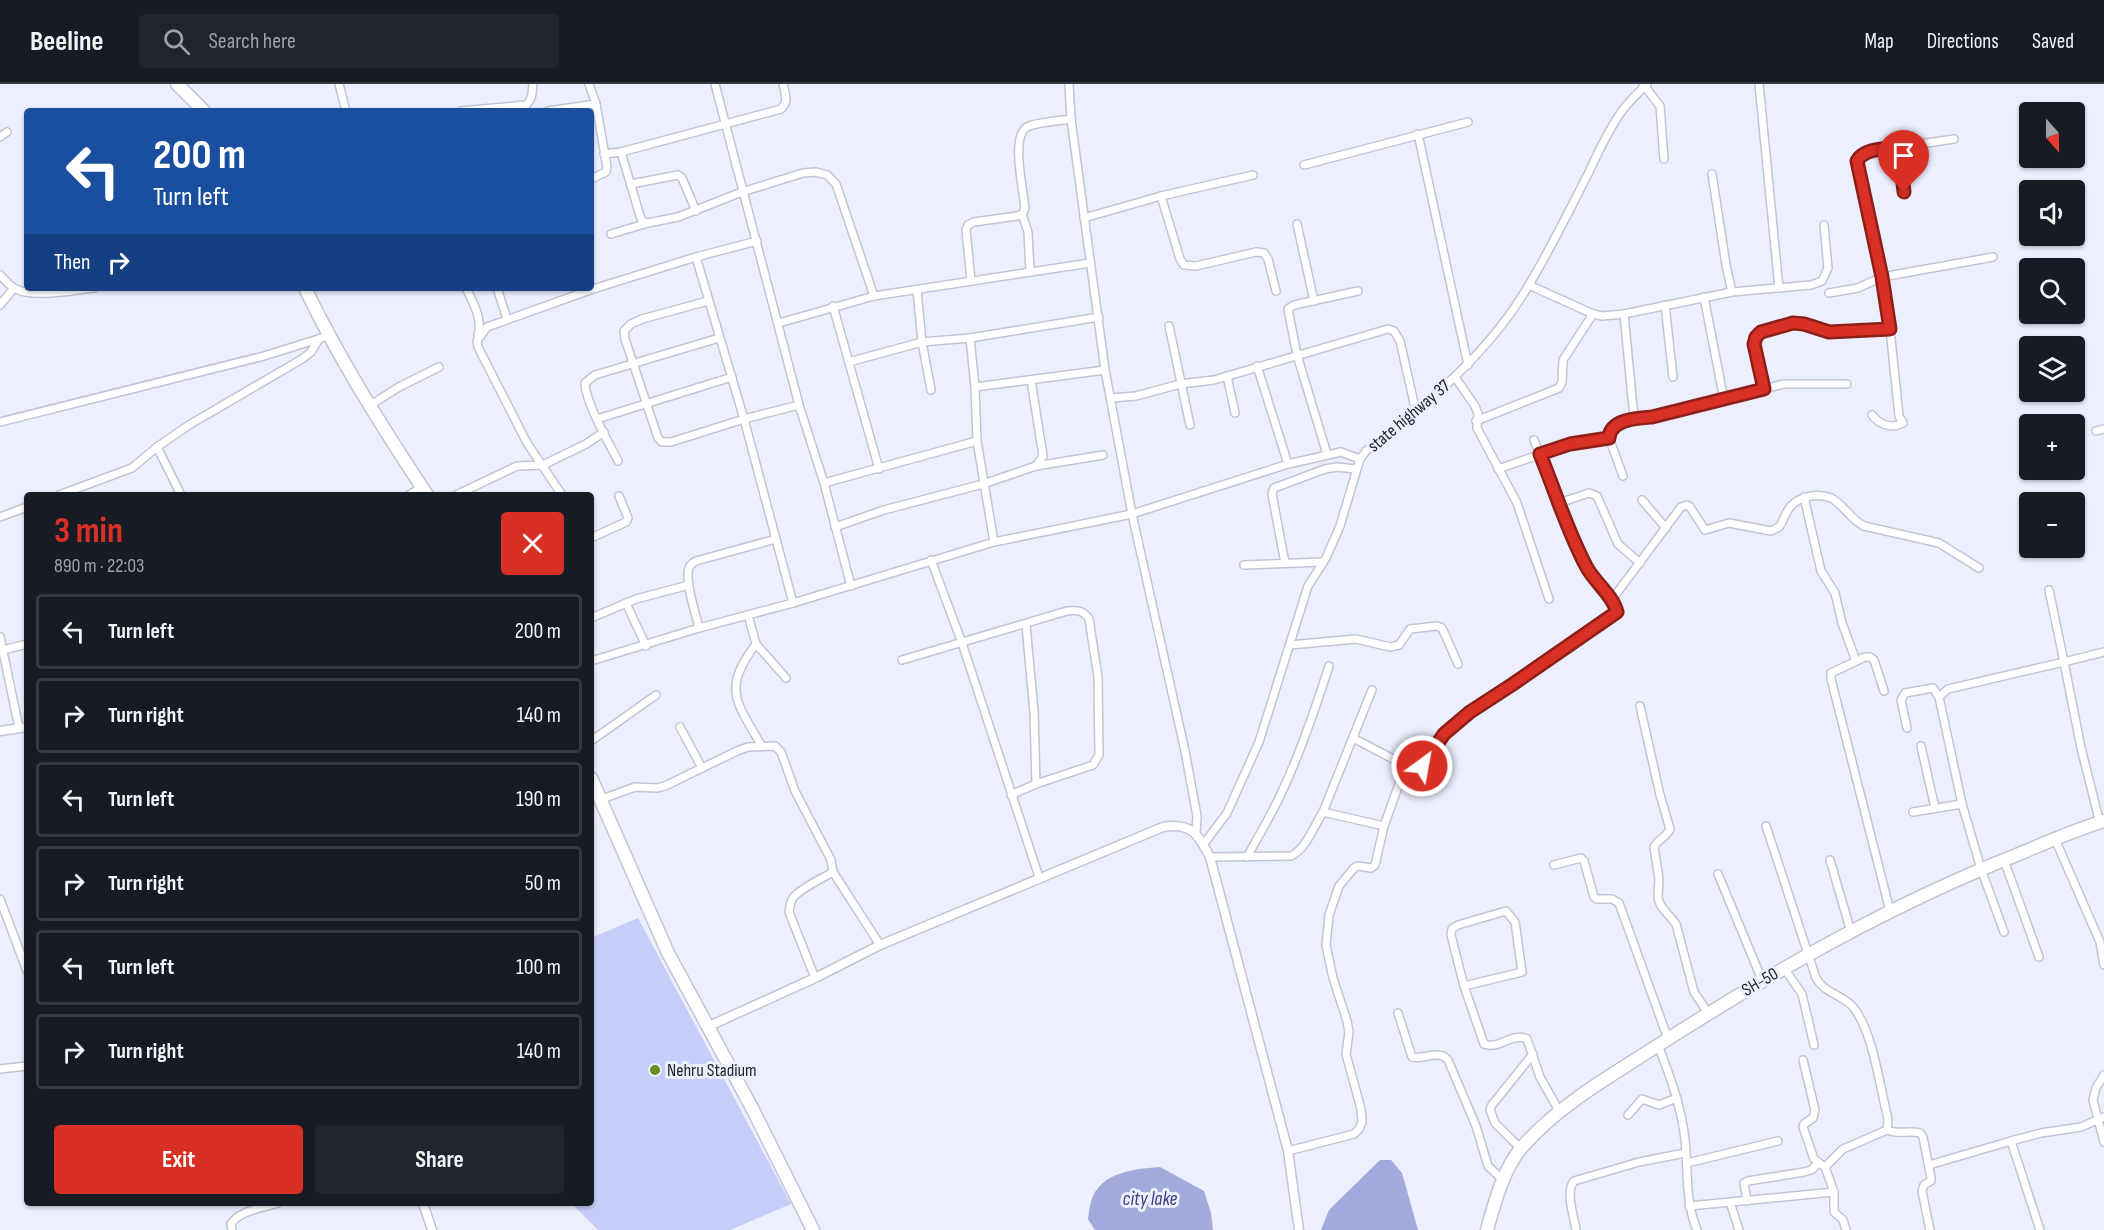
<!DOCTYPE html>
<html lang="en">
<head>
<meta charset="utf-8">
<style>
  body { margin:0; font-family:"Sofia Sans Condensed",sans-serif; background:#20242c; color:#f1f3f6; height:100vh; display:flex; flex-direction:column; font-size:22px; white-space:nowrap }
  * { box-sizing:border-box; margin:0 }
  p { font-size:20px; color:#9ea1a6 }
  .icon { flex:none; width:33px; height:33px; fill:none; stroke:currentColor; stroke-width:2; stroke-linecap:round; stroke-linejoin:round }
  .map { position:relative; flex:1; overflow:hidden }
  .panel { position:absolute; left:24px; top:408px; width:570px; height:714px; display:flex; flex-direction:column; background:#171b24; border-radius:6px; box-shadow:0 2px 4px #0004 }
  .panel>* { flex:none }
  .top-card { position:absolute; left:24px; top:24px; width:570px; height:183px; border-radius:6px; box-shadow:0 2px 4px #0004; background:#1a4fa0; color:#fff; overflow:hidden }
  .needle { width:39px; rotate:159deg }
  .tools { position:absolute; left:2019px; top:18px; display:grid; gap:12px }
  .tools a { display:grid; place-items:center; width:66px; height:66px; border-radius:6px; background:#171b24; box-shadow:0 2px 4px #0004; font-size:30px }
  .pin { position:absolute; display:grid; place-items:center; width:51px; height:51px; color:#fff; margin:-62px -26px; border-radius:50% 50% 50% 0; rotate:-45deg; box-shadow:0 0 6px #0007 }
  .pin .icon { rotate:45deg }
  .me { position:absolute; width:66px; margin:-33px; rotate:32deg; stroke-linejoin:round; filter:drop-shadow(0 0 4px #0008) }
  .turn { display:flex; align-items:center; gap:21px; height:126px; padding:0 30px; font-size:27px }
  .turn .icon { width:78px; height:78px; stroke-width:2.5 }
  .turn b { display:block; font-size:42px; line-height:51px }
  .then { display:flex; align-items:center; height:57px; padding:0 30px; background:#0003; gap:12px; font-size:22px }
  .round { display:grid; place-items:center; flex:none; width:63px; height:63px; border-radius:6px; background:#20242c }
  .head { display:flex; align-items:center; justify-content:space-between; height:102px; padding:0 30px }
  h1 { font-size:36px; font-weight:700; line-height:45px; color:#d93025 }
  .primary-button { display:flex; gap:12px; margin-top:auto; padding:12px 30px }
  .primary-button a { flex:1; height:69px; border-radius:6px; background:#d93025; color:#fff; font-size:24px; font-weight:700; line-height:69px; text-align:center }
  .primary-button a+a { background:#20242c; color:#f1f3f6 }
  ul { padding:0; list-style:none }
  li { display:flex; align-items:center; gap:18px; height:75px; margin:0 12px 9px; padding:0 18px; border:3px solid #363941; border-radius:6px }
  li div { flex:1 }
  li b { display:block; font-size:22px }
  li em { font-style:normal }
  header { display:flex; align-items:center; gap:36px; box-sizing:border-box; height:84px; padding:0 30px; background:#171b24; border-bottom:2px solid #363941 }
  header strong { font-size:28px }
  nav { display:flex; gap:33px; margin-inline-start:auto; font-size:21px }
  .search { width:420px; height:54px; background:#20242c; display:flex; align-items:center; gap:15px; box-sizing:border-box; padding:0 21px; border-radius:6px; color:#9ea1a6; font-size:22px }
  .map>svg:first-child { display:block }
  .green { fill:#c7cdf9 }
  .water { fill:#a3a9db }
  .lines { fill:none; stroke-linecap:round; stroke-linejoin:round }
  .minor-casing { stroke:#c2c4d6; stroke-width:10 }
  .tertiary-casing { stroke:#c2c4d6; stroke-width:11 }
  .trunk-casing { stroke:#c2c4d6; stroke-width:15 }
  .minor { stroke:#fff; stroke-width:7 }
  .tertiary { stroke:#fff; stroke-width:8 }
  .trunk { stroke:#fff; stroke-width:12 }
  .route-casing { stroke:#8d1f18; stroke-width:15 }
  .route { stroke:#d93025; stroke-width:10 }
  .poi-dot { fill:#648f20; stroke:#eceffe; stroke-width:2 }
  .labels { text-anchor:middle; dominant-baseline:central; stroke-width:6; stroke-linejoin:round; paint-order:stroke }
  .street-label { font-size:18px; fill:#24252c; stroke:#eceffe }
  .poi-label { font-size:18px; fill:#24252c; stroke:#eceffe; text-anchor:start }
  .water-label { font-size:20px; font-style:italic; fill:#3d407e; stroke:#eceffe }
</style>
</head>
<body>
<header>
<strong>Beeline</strong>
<div class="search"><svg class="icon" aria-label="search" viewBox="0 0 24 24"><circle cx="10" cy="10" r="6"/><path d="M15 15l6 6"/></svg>Search here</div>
<nav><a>Map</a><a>Directions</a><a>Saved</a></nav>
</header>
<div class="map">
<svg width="2104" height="1146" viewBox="0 0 2104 1146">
  <rect width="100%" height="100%" fill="#eceffe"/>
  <path class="green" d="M638 834 791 1120 730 1146H598L571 1119H591V854Z"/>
  <g class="water">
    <path d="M1380 1076H1391L1402 1089 1418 1146H1321L1329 1126Z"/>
    <path d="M1160 1083 1204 1107 1211 1129 1213 1146H1095L1088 1135C1089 1128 1090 1119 1093 1112 1105 1087 1137 1085 1160 1083Z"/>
  </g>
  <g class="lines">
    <g class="minor-casing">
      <g id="minor">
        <path d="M339 0 346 27"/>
        <path d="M589 0 596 20 607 83 606 88 591 95"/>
        <path d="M715 0 799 321 824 399 851 502"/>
        <path d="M1069 0 1071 35 1105 286 1132 430 1185 667 1197 732 1196 749"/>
        <path d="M1643 0 1660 22 1664 75"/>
        <path d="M1759 0 1779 204"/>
        <path d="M461 27 526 21C533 15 532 8 533 0"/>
        <path d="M548 27 596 20"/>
        <path d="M1418 50 1468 281"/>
        <path d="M0 53 7 48"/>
        <path d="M1899 63 1904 108"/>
        <path d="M621 68 640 132 642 137 648 139 678 133 742 108 803 89 816 88 827 91 836 100 874 212"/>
        <path d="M604 70 621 68 781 25C789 18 785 10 783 0"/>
        <path d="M1304 81 1468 38"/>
        <path d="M1712 90 1726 181 1732 208"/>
        <path d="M631 100 678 91 682 94 696 127"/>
        <path d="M1161 112 1180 175 1184 181 1196 182 1256 168 1264 169 1268 175 1276 207"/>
        <path d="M1022 130 1028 148 1030 188"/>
        <path d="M1084 134 1161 112 1253 91"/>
        <path d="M1297 140 1314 217"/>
        <path d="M611 150 648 139"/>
        <path d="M696 173 744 335 793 519"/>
        <path d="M0 191C4 195 9 201 14 204 32 215 74 206 94 204"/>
        <path d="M971 196 966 146 968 141 974 138 1017 132 1022 130 1025 125C1024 107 1009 49 1029 42 1042 38 1058 37 1071 35"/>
        <path d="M1529 201 1593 230 1602 232 1624 230 1732 208 1811 201 1822 197 1828 184 1824 141"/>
        <path d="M466 204C473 218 483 236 478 252"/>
        <path d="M497 204 507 235"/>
        <path d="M917 206 922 258 931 306"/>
        <path d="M1829 209 1858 204 1882 193 1993 173"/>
        <path d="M1704 213 1724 316"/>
        <path d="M708 217 642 235 631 240 624 247 625 255 658 354 662 358H671L744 335 799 321"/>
        <path d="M0 221 14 204"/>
        <path d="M1665 221 1673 293"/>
        <path d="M833 222 879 385"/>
        <path d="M1624 230 1634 334"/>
        <path d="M779 239 874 212 1090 179"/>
        <path d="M1169 242 1190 341"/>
        <path d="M970 254 975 303 977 357 994 458"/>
        <path d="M849 278 922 258 970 254 1099 233"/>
        <path d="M1257 282 1288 380"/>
        <path d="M1227 292 1235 329"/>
        <path d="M1455 293 1475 322 1478 330 1477 344 1517 419 1549 515"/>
        <path d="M1031 296 1043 372 1036 382"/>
        <path d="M975 303 1105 286"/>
        <path d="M1764 305 1754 260 1756 253 1761 248 1793 239 1804 240 1829 248 1890 245"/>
        <path d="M1111 314 1136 312 1180 300 1214 296 1388 245 1394 247 1400 257 1416 328"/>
        <path d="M369 322 399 303 439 283"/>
        <path d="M1872 331C1880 341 1891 345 1903 339L1899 332 1890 245 1882 193 1857 77 1859 72 1865 68 1954 55"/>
        <path d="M597 335 732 293"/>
        <path d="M1476 337 1559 304 1562 298 1563 276 1593 230"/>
        <path d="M0 338 264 272 328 252"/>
        <path d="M2096 347 2104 345"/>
        <path d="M1534 356 1581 472 1593 495 1612 516"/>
        <path d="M157 363 181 411"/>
        <path d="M1327 370 1297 271 1288 225 1294 221 1358 207"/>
        <path d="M618 377C608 357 586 320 585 299L595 291 719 254"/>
        <path d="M1498 385 1570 360 1609 354"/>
        <path d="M1623 392 1609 354C1610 335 1638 334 1652 333L1784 300H1847"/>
        <path d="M824 399 977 357"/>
        <path d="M59 411 132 384 157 363 189 341 302 275 311 268 319 255"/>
        <path d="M409 411 422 403"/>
        <path d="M456 411 517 382 543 381 586 360 604 348"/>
        <path d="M562 411 527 359 478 263 477 257 487 243 593 205 696 173 757 157"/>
        <path d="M1804 413 1821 487 1835 509 1842 539 1856 577"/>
        <path d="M1642 416 1666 444"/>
        <path d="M1559 419 1589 409 1597 412 1618 460 1640 479"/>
        <path d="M0 433 27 423"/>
        <path d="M835 443 884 426 983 400 1036 382 1103 371"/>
        <path d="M591 454 626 438 628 434 619 412"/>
        <path d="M931 476 962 559 1039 793"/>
        <path d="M1285 479 1272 410 1274 404 1325 385 1337 383 1356 385"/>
        <path d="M1244 481 1323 478"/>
        <path d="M626 519 646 562"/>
        <path d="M748 531 756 560C722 605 736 617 761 661"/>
        <path d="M591 534 636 515 689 501"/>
        <path d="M1026 541 1034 628 1036 700"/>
        <path d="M699 544C696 531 684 495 689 484 690 480 693 479 696 477L776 455"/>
        <path d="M0 553 19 644"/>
        <path d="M756 560 786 594"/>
        <path d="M1290 561 1356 555 1390 563 1399 561 1410 545 1437 542 1442 544 1458 580"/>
        <path d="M3 566 27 560"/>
        <path d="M902 576 1067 527C1077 526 1083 526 1089 535L1098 593 1099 671 1093 681 1036 700 1011 711"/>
        <path d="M591 577 699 544 793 519 994 458 1132 430 1288 380 1341 368 1360 375"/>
        <path d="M1884 607 1874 576 1870 573H1865L1831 589V595L1890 827"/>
        <path d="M1640 622 1660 711 1670 745C1667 753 1658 755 1654 763L1659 795 1658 814 1661 822 1676 840 1694 908 1708 929"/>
        <path d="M680 643 702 684"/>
        <path d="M1907 644 1901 616 1905 609 1933 604 1939 613"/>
        <path d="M1353 654 1397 677 1404 686"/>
        <path d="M591 657 656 611"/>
        <path d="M1921 662 1935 724"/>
        <path d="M602 715 635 703 657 704 665 702 737 667 748 663 775 662 781 668 795 707 831 776 833 788 880 861"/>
        <path d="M1323 728 1372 606"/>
        <path d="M1913 728 1962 720"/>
        <path d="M2100 739 2081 664 2064 578 2104 568"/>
        <path d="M1766 742 1816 894C1825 910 1842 910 1853 923 1873 947 1880 1004 1888 1035L1887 1046C1899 1051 1909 1046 1920 1049L1923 1053 1931 1094V1097L1924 1101 1922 1107 1930 1146"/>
        <path d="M2055 755 2100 858 2104 881"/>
        <path d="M1203 761 1227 729 1259 658 1308 502 1326 474 1340 442 1360 375 1366 367C1429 318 1490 269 1530 199 1551 164 1569 127 1588 90 1598 69 1608 46 1622 27 1629 17 1639 8 1647 0"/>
        <path d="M1210 773 1291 772C1306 765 1314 742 1323 728L1384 742"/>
        <path d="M1247 773C1258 753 1270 733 1280 712 1300 670 1315 626 1329 582"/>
        <path d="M1830 776 1851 848"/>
        <path d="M2004 776 2039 873"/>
        <path d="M1554 781 1581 774 1584 777 1594 813 1597 815H1612L1619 819 1668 955"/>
        <path d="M1718 790 1762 896"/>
        <path d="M0 815 27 887"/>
        <path d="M2004 848 1981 785 1962 720 1939 613 1948 605 2064 578 2049 506"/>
        <path d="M1784 884 1802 910 1814 961"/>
        <path d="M815 894 789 828C790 824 790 818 793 814 799 805 823 794 833 788"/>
        <path d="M1464 902 1451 851 1452 845 1458 841 1506 827 1515 838 1522 888 1464 902 1484 960C1499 966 1512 948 1527 955L1540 993 1559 1027"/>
        <path d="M1398 929 1412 973C1424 976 1438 965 1448 976L1476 1042 1488 1082 1503 1096"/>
        <path d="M1658 961C1670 992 1681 1022 1685 1055 1688 1085 1685 1117 1697 1146"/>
        <path d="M1803 976 1815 1026 1813 1034 1804 1040 1803 1043 1814 1075 1825 1083"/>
        <path d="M0 985 27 982"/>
        <path d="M2104 991 2096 1004 2093 1016 2104 1058"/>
        <path d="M1628 1031 1642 1015 1659 1021 1677 1014"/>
        <path d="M2011 1057 2041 1049 2081 1043 2104 1033"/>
        <path d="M1521 1065 1495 1039 1490 1026 1492 1021 1533 970"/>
        <path d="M1288 1067 1354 1050 1359 1045 1362 1038 1361 1025 1346 970 1349 948 1347 937 1333 894 1326 861 1329 831 1339 802 1354 784 1358 782 1371 784 1375 781 1384 742 1404 686 1408 684 1414 686 1420 685 1444 650 1470 628 1613 531 1617 528 1612 516 1614 513 1681 423 1687 421 1690 423 1705 446 1729 439 1771 447 1779 443C1784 437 1785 428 1791 422 1800 412 1818 409 1831 414 1843 420 1850 435 1864 442L1939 459 1979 484"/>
        <path d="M1687 1079 1778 1057"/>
        <path d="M1929 1081 2011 1057 2040 1146"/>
        <path d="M1747 1117 1744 1099 1748 1097 1804 1088 1811 1086 1819 1079"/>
        <path d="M1730 1118 1739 1146"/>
        <path d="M1689 1122 1834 1108"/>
        <path d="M232 1146 231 1140C240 1126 263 1124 278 1119"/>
        <path d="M1576 1146C1574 1132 1565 1108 1574 1097L1639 1078 1685 1069"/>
        <path d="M1846 1146 1843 1136 1834 1128V1108L1825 1083 1843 1065 1887 1046"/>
      </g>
    </g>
    <g class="tertiary-casing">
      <g id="tertiary">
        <path d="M0 647 27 643"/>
        <path d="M707 943 815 894 880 861 1163 743C1191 738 1198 750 1210 773L1288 1067 1299 1146"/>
        <path d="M423 1119 432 1146"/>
      </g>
    </g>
    <g class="trunk-casing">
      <g id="trunk">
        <path d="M177 0 204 27"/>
        <path d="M305 204C340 277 383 344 427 411"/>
        <path d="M591 694 668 869 752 1024 813 1146"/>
        <path d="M1487 1146C1495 1117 1503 1086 1522 1063 1561 1019 1611 992 1660 960 1774 887 1892 820 2019 770 2047 758 2075 746 2104 737"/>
      </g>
    </g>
    <use href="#minor" class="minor"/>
    <use href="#tertiary" class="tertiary"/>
    <use href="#trunk" class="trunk"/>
  </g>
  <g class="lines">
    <g class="route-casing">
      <path id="route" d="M1422 682 1444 650 1470 628 1513 600 1617 528C1613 511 1594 498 1586 482 1567 446 1555 407 1540 370L1570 360 1609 354C1610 335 1638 334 1652 333L1764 305 1754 260 1756 253 1761 248 1793 239 1804 240 1829 248 1890 245 1882 193 1857 77C1864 64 1886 65 1899 63L1904 108"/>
    </g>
    <use href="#route" class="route"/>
  </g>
  <circle class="poi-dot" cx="655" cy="986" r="6"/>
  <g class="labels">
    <g class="street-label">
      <text transform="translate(1409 332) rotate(-40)">state highway 37</text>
      <text transform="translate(1760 898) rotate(-30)">SH-50</text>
    </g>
    <g class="poi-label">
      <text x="667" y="986">Nehru Stadium</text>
    </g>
    <g class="water-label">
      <text x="1150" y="1115">city lake</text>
    </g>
  </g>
</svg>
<div class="tools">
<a><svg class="needle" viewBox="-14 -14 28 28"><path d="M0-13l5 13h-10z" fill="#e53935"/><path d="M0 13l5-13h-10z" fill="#9ea1a6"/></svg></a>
<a><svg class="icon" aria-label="sound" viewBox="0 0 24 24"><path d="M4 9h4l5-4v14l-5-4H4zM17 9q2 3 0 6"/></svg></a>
<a><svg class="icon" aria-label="search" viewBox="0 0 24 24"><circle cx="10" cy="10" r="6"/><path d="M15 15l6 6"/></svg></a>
<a><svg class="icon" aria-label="layers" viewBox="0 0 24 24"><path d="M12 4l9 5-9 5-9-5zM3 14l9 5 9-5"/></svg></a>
<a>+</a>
<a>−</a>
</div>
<div class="pin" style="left:1904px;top:108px;background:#d93025"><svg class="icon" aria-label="arrive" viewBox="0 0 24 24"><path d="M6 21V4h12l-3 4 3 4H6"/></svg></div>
<svg class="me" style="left:1422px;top:682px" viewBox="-20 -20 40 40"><circle r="17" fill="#d93025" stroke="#fff" stroke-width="3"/><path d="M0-11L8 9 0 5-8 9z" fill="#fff"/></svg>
<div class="top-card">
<div class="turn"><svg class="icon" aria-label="left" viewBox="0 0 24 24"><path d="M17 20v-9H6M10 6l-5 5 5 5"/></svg><div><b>200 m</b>Turn left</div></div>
<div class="then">Then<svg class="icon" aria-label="right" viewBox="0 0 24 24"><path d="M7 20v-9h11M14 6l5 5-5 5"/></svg></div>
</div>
<section class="panel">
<div class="head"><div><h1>3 min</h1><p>890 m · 22:03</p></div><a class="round" style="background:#d93025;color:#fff"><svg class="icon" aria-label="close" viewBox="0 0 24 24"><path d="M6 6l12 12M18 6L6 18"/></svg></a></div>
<ul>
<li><svg class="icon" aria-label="left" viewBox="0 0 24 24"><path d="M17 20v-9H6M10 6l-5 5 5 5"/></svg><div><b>Turn left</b></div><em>200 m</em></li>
<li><svg class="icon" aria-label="right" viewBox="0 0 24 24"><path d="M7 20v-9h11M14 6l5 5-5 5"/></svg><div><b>Turn right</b></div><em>140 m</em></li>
<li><svg class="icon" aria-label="left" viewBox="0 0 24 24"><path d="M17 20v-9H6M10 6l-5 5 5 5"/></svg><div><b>Turn left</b></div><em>190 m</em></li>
<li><svg class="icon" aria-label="right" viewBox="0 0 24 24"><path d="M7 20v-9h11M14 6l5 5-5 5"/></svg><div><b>Turn right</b></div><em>50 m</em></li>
<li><svg class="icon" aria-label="left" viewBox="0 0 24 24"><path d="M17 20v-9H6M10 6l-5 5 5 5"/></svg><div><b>Turn left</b></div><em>100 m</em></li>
<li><svg class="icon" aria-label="right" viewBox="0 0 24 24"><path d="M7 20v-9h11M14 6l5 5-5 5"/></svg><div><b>Turn right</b></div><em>140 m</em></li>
</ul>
<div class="primary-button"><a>Exit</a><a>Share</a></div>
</section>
</div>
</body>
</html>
